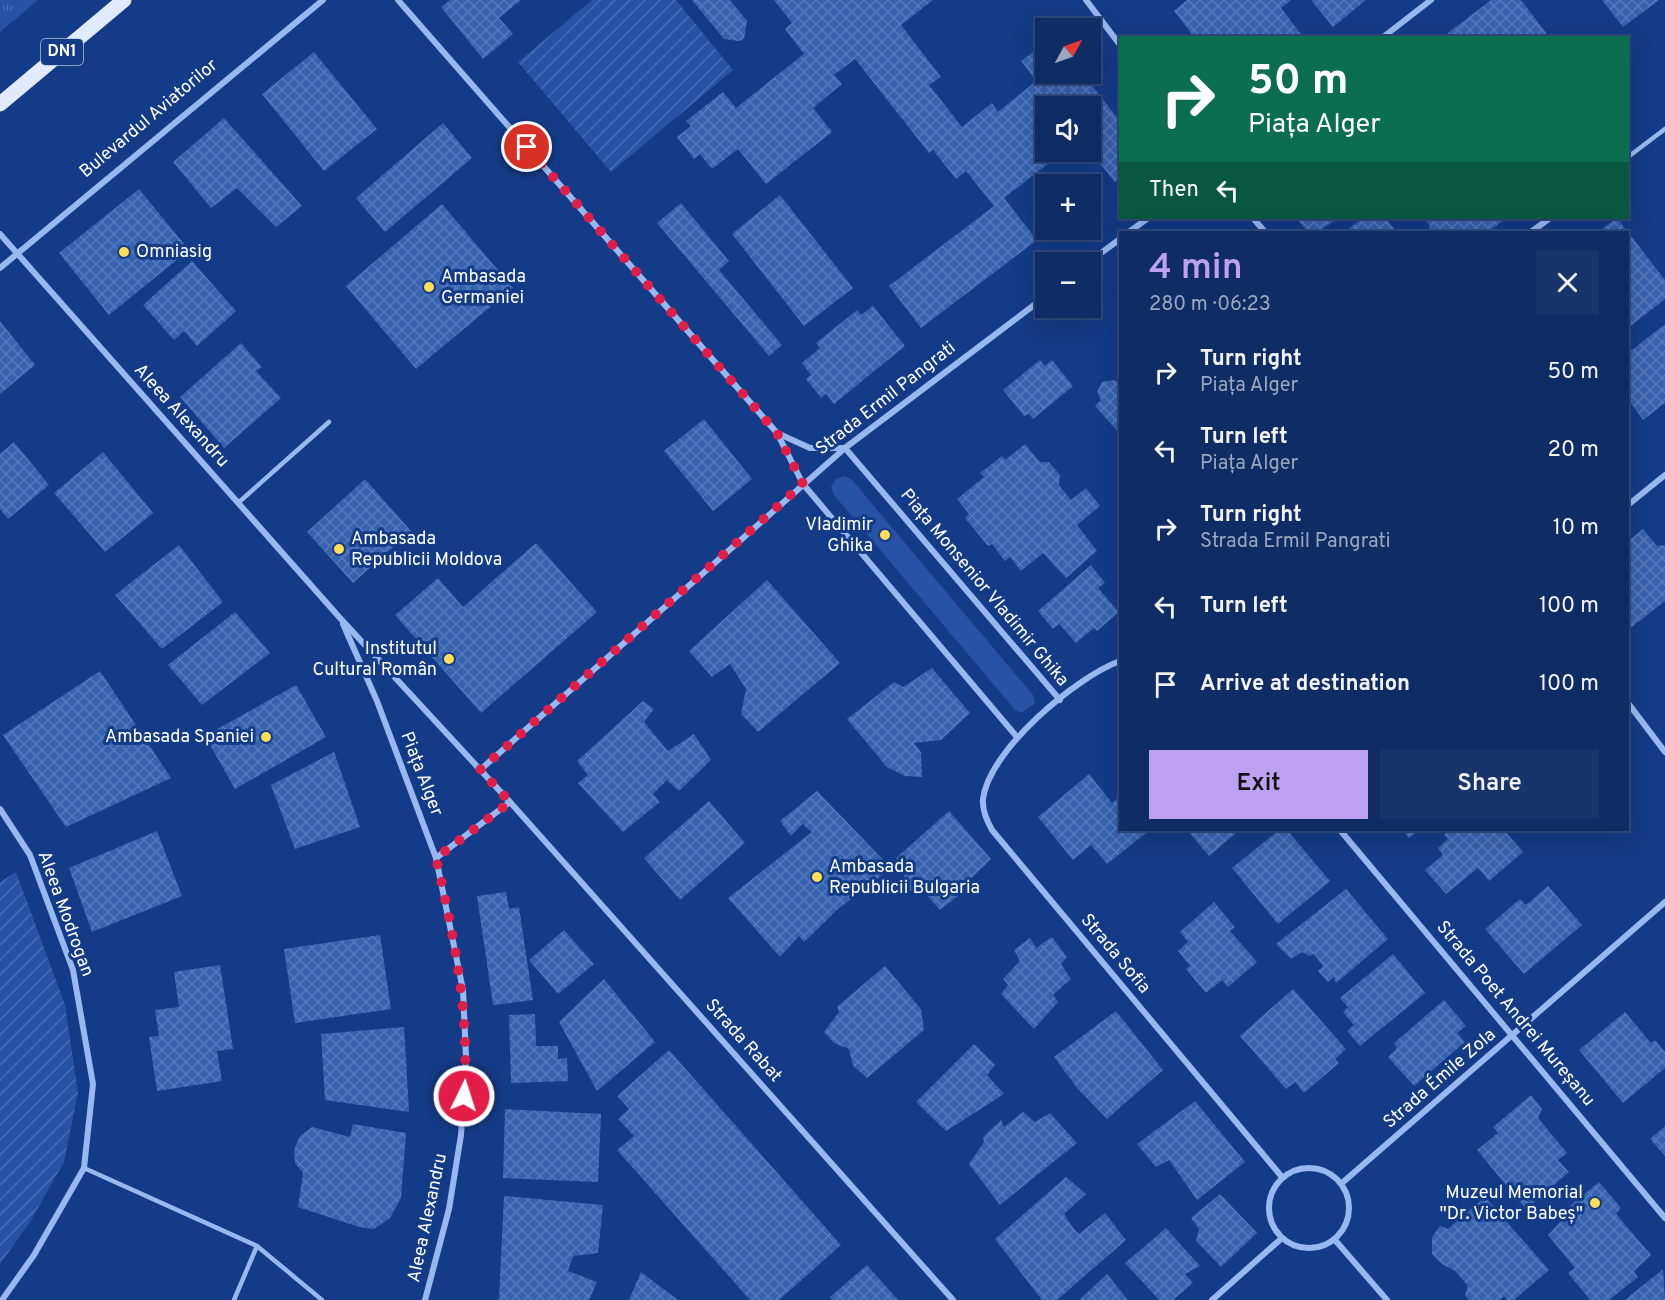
<!DOCTYPE html>
<html lang="en">
<head>
<meta charset="utf-8">
<style>
  body { margin:0; font-family:Overpass,sans-serif; background:#18346b; color:#f1f3f6; height:100vh; display:flex; flex-direction:column; font-size:22px; white-space:nowrap }
  * { box-sizing:border-box; margin:0 }
  p { font-size:20px; color:#9ba7bf }
  .icon { flex:none; width:33px; height:33px; fill:none; stroke:currentColor; stroke-width:2; stroke-linecap:round; stroke-linejoin:round }
  .map { position:relative; flex:1; overflow:hidden }
  .details { position:absolute; left:1119px; top:231px; width:510px; height:600px; display:flex; flex-direction:column; background:#0f2c65; border-radius:0px; box-shadow:0 6px 24px #0002,0 0 0 2px #2f4879 }
  .details>* { flex:none }
  .hud { position:absolute; left:1119px; top:36px; width:510px; height:183px; border-radius:0px; box-shadow:0 6px 24px #0002,0 0 0 2px #2f4879; background:#0b6e4f; color:#fff; overflow:hidden }
  .needle { width:39px; rotate:50deg }
  .fabs { position:absolute; left:1035px; top:18px; display:grid; gap:12px }
  .fabs a { display:grid; place-items:center; width:66px; height:66px; border-radius:0px; background:#0f2c65; box-shadow:0 6px 24px #0002,0 0 0 2px #2f4879; font-size:30px }
  .pin { position:absolute; display:grid; place-items:center; width:51px; height:51px; color:#fff; margin:-26px; border:3px solid #fff; border-radius:50%; box-shadow:0 2px 6px #0007 }
  .me { position:absolute; width:66px; margin:-33px; rotate:4deg; stroke-linejoin:round; filter:drop-shadow(0 0 4px #0008) }
  .turn { display:flex; align-items:center; gap:21px; height:126px; padding:0 30px; font-size:27px }
  .turn .icon { width:78px; height:78px; stroke-width:2.5 }
  .turn b { display:block; font-size:42px; line-height:51px }
  .then { display:flex; align-items:center; height:57px; padding:0 30px; background:#0003; gap:12px; font-size:22px }
  .round { display:grid; place-items:center; flex:none; width:63px; height:63px; border-radius:0px; background:#18346b }
  .head { display:flex; align-items:center; justify-content:space-between; height:102px; padding:0 30px }
  h1 { font-size:36px; font-weight:600; line-height:45px; color:#bca0f2 }
  .cta { display:flex; gap:12px; margin-top:auto; padding:12px 30px }
  .cta a { flex:1; height:69px; border-radius:0px; background:#bca0f2; color:#111; font-size:24px; font-weight:600; line-height:69px; text-align:center }
  .cta a+a { background:#18346b; color:#f1f3f6 }
  ul { padding:0; list-style:none }
  li { display:flex; align-items:center; gap:18px; height:78px; padding:0 30px }
  li div { flex:1 }
  li b { display:block; font-size:22px }
  li em { font-style:normal }
  .map>svg:first-child { display:block }
  .grass { fill:#2653a6 }
  .park { fill:url(#park-tufts) }
  .garden { fill:url(#garden-furrows) }
  .building { fill:url(#building-cross-hatch) }
  .lines { fill:none; stroke-linecap:round; stroke-linejoin:round }
  .service { stroke:#99b8ef; stroke-width:4.5 }
  .minor { stroke:#99b8ef; stroke-width:6 }
  .primary { stroke:#e1eaff; stroke-width:15 }
  .route { stroke:#e11d48; stroke-width:10; stroke-dasharray:0 18 }
  .poi-dot { fill:#ffde57; stroke:#143b87; stroke-width:2 }
  .labels { text-anchor:middle; dominant-baseline:central; stroke-width:6; stroke-linejoin:round; paint-order:stroke }
  .shield { fill:#143b87; stroke:#b8c4db; stroke-width:1.5 }
  .shield-label { font-size:16px; font-weight:bold; fill:#fff }
  .street-label { font-size:18px; fill:#fff; stroke:#143b87 }
  .poi-label { font-size:18px; fill:#fff; stroke:#143b87; text-anchor:start }
</style>
</head>
<body>
<div class="map">
<svg width="1665" height="1300" viewBox="0 0 1665 1300">
  <defs>
    <pattern id="park-tufts" width="24" height="20" patternUnits="userSpaceOnUse" patternTransform="scale(1.5)"><rect width="24" height="20" fill="#2653a6"/><path d="M3 7l-1-3M5 7V3M7 7l1-3M15 17l-1-3M17 17v-4M19 17l1-3" fill="none" stroke="#476db3"/></pattern>
    <pattern id="garden-furrows" width="10" height="10" patternUnits="userSpaceOnUse" patternTransform="scale(1.5)"><rect width="10" height="10" fill="#2653a6"/><path d="M-1 1l2-2M0 10L10 0M9 11l2-2" fill="none" stroke="#476db3"/></pattern>
    <pattern id="building-cross-hatch" width="8" height="8" patternUnits="userSpaceOnUse" patternTransform="scale(1.5)"><rect width="8" height="8" fill="#3762af"/><path d="M0 0l8 8M0 8l8-8" fill="none" stroke="#557abb"/></pattern>
  </defs>
  <rect width="100%" height="100%" fill="#143b87"/>
  <path class="grass" d="M844 476 852 480 1033 695 1035 703 1022 713 1015 710 834 495 831 487 836 479Z"/>
  <path class="park" d="M0 0H38L0 32Z"/>
  <g class="garden">
    <path d="M592 0H676L733 70 611 172 518 62Z"/>
    <path d="M16 872 65 1005 78 1093 64 1162 30 1222 0 1264V882Z"/>
  </g>
  <g class="building">
    <path d="M450 0H521L499 18 513 34 483 59 441 7Z"/>
    <path d="M692 0H730L747 21 744 39 739 41 724 39Z"/>
    <path d="M774 0H933L901 25 941 77 929 85 962 127 992 103 998 112 1036 81 1021 61 1046 42V74H1083L1120 121V177L1115 182 1090 151V106H1046V152H1063L1004 198 1037 240 921 328 889 286 994 206 966 171 956 179 933 150 929 153 855 59 834 75 842 84 813 108 832 132 766 184 738 149 712 169 700 154 694 159 677 137 691 126 686 121 723 92 736 108 804 54 785 29 792 23Z"/>
    <path d="M1187 0H1291L1281 8 1304 38H1195L1174 11Z"/>
    <path d="M1311 0H1366L1333 27Z"/>
    <path d="M1491 0H1521L1550 38H1451L1448 33Z"/>
    <path d="M1602 0H1659L1623 27Z"/>
    <path d="M314 52 377 129 324 171 262 94Z"/>
    <path d="M224 118 302 206 276 227 237 188 211 208 173 162Z"/>
    <path d="M443 123 472 158 385 232 356 198Z"/>
    <path d="M139 189 189 250 109 315 59 253Z"/>
    <path d="M780 195 853 288 804 326 732 234Z"/>
    <path d="M681 203 729 261 719 270 782 345 769 356 657 223Z"/>
    <path d="M442 204 513 288 416 369 346 286Z"/>
    <path d="M1296 218H1338L1318 232H1308Z"/>
    <path d="M1363 218H1385L1397 232H1344Z"/>
    <path d="M1424 218H1507L1487 232H1428L1430 226Z"/>
    <path d="M1617 218 1665 280V299L1628 328V232H1598Z"/>
    <path d="M192 261 236 311 197 346 184 331 174 340 143 305Z"/>
    <path d="M873 306 905 346 834 404 826 394 821 398 806 379 811 375 802 363 820 348 816 343 857 310 861 315Z"/>
    <path d="M0 321 35 365 0 394Z"/>
    <path d="M1665 324V403L1643 420 1628 399V353Z"/>
    <path d="M241 343 262 367 256 371 281 398 224 448 180 397Z"/>
    <path d="M1040 360 1045 366 1052 360 1073 386 1033 419 1029 414 1024 416 1003 390Z"/>
    <path d="M1115 380 1120 385V430L1118 432 1095 406 1101 400 1097 392 1102 382Z"/>
    <path d="M704 419 752 479 713 511 664 451Z"/>
    <path d="M14 442 49 485 8 519 0 509V454Z"/>
    <path d="M1025 444 1040 462H1049L1060 475 1059 485 1071 500 1086 488 1100 506 1077 525 1097 551 1066 578 1043 553 1021 571 1010 557 1005 561 992 544 988 546 965 518 969 514 957 499 984 477 980 473 1002 456 1005 460Z"/>
    <path d="M103 452 153 513 105 552 54 493Z"/>
    <path d="M365 479 411 531 353 583 307 532Z"/>
    <path d="M1643 529 1657 546 1665 545V601L1628 630V541Z"/>
    <path d="M536 543 597 612 481 713 395 615 438 578 463 607Z"/>
    <path d="M179 545 223 602 162 649 115 595Z"/>
    <path d="M1091 565 1105 583 1098 588 1119 612 1097 631 1094 628 1076 643 1059 624 1053 629 1038 611Z"/>
    <path d="M767 580 840 663 758 732 741 714 746 689 730 664 712 677 689 651Z"/>
    <path d="M235 612 270 653 202 705 168 665Z"/>
    <path d="M932 668 970 713 941 740 914 743 921 752 922 777 905 776 887 767 847 719 894 682 903 687Z"/>
    <path d="M100 671 171 778 66 827 3 735Z"/>
    <path d="M296 685 326 737 235 789 205 736Z"/>
    <path d="M643 701 654 709 644 722 668 751 694 734 711 760 679 791 667 780 653 794 660 802 623 832 578 783 588 775 577 761Z"/>
    <path d="M334 752 360 827 295 849 271 785Z"/>
    <path d="M1089 774 1112 803 1120 796V830H1150L1107 864 1091 845 1073 860 1038 817Z"/>
    <path d="M817 791 891 868 837 910 804 942 799 936 780 957 728 898 812 832 802 824 791 836 780 821Z"/>
    <path d="M709 801 745 843 680 900 644 858Z"/>
    <path d="M949 811 991 859 963 886 965 890 940 910 925 893 915 894 902 884 905 872 896 858Z"/>
    <path d="M1187 830H1240L1209 856Z"/>
    <path d="M1279 830H1287L1330 881 1278 924 1232 868Z"/>
    <path d="M1402 830H1419L1409 838Z"/>
    <path d="M1450 830H1504L1523 852 1489 881 1478 868 1446 894 1425 870 1443 855 1438 848 1448 839 1444 835Z"/>
    <path d="M157 831 182 896 92 932 69 868Z"/>
    <path d="M1548 886 1582 925 1524 974 1485 929 1520 899 1526 905Z"/>
    <path d="M1346 889 1388 939 1336 983 1334 977 1328 982 1318 971 1323 966 1314 954 1309 956 1302 952 1291 959 1276 944Z"/>
    <path d="M506 892 509 909 519 907 533 1000 493 1005 477 896Z"/>
    <path d="M1214 902 1235 927 1230 931 1257 962 1228 987 1222 980 1206 993 1186 969 1190 966 1178 951 1188 942 1180 932Z"/>
    <path d="M564 930 594 964 558 994 529 960Z"/>
    <path d="M380 935 391 1009 295 1023 284 949Z"/>
    <path d="M1052 937 1067 957 1061 964 1071 979 1053 995 1058 1002 1034 1029 1001 994 1008 985 1003 979 1020 961 1014 950 1030 938 1036 948Z"/>
    <path d="M1393 954 1425 993 1360 1046 1347 1031 1354 1025 1343 1012 1348 1007 1340 998Z"/>
    <path d="M220 965 233 1049 217 1051 222 1081 157 1091 149 1037 159 1036 155 1010 179 1007 174 972Z"/>
    <path d="M885 966 921 1009 924 1030 867 1078 853 1066 849 1049 834 1043 824 1032 839 1012 837 1007Z"/>
    <path d="M604 979 655 1042 597 1091 559 1022Z"/>
    <path d="M1293 989 1346 1049 1335 1059 1339 1063 1304 1093 1295 1082 1286 1089 1240 1036Z"/>
    <path d="M1444 1000 1466 1026 1457 1033 1465 1042 1414 1086 1388 1057 1397 1048 1394 1043Z"/>
    <path d="M1116 1011 1163 1070 1107 1119 1077 1088 1054 1057Z"/>
    <path d="M1625 1012 1651 1043 1655 1040 1665 1052V1068L1623 1103 1579 1050Z"/>
    <path d="M535 1014 536 1046H558V1059L567 1058 568 1081 511 1083 509 1015Z"/>
    <path d="M404 1027 409 1112 325 1100 321 1034Z"/>
    <path d="M974 1044 995 1065 987 1075 1004 1094 946 1131 916 1102Z"/>
    <path d="M669 1050 841 1245 779 1300H750L617 1150 634 1136 618 1119 629 1109 617 1096Z"/>
    <path d="M1531 1095 1542 1109 1538 1118 1567 1153 1558 1160 1569 1172 1526 1209 1477 1150 1498 1133 1493 1127Z"/>
    <path d="M1195 1101 1245 1162 1197 1200 1169 1160 1156 1167 1137 1144Z"/>
    <path d="M505 1109 601 1114 598 1182 503 1178Z"/>
    <path d="M1023 1112 1035 1122 1050 1113 1077 1143 1000 1205 969 1164 984 1142 983 1137 1001 1120 1004 1127Z"/>
    <path d="M353 1124 406 1133 401 1198 390 1218 374 1229 359 1227 298 1207 303 1173 295 1163 294 1150 300 1136 312 1127 350 1137Z"/>
    <path d="M1665 1126V1156L1650 1139Z"/>
    <path d="M1066 1177 1086 1194 1064 1214 1074 1229 1079 1234 1105 1213 1126 1240 1057 1300H1042L995 1239Z"/>
    <path d="M1599 1182 1621 1208 1616 1214 1651 1255 1634 1271 1638 1277 1609 1300H1590L1568 1273 1575 1268 1548 1235 1564 1218 1561 1213Z"/>
    <path d="M1220 1194 1257 1233 1221 1267 1196 1241 1199 1229 1191 1218Z"/>
    <path d="M504 1196 603 1205 598 1253 573 1256 568 1271 597 1282 589 1300H499Z"/>
    <path d="M1485 1197 1549 1270 1514 1300H1507L1504 1296 1500 1300H1469L1465 1295 1468 1286 1455 1271 1442 1264 1432 1254V1237L1440 1226 1448 1229Z"/>
    <path d="M1166 1228 1200 1266 1185 1274 1193 1283 1173 1300H1159L1125 1263Z"/>
    <path d="M867 1265 898 1300H832L830 1297Z"/>
    <path d="M1663 1269 1665 1300H1625Z"/>
    <path d="M641 1272 678 1300H629Z"/>
    <path d="M1107 1274 1128 1300H1079Z"/>
  </g>
  <g class="lines">
    <g class="service">
      <path d="M1628 157 1665 129"/>
      <path d="M238 503 329 422"/>
      <path d="M84 1168 257 1246 322 1300"/>
      <path d="M234 1300 257 1246"/>
    </g>
    <g class="minor">
      <path d="M398 0 777 433 803 484 1017 737"/>
      <path d="M1086 0 1120 45"/>
      <path d="M1382 38 1431 0"/>
      <path d="M1253 218 1265 232"/>
      <path d="M1129 232 1148 218"/>
      <path d="M1531 232 1550 218"/>
      <path d="M0 234 340 618 510 802 953 1300"/>
      <path d="M1089 262 1120 239"/>
      <path d="M0 268 323 0"/>
      <path d="M777 433 810 448H845"/>
      <path d="M845 448 1060 700"/>
      <path d="M1628 505 1665 475"/>
      <path d="M343 624 377 701 436 858 463 990 466 1057 461 1135 449 1209 425 1300"/>
      <path d="M1120 661C1076 677 989 750 983 799 982 810 987 821 992 830L1282 1177"/>
      <path d="M1628 703 1665 752"/>
      <path d="M480 770 845 448 1046 296"/>
      <path d="M0 809 30 855 73 970 93 1084 84 1168 34 1255 2 1300"/>
      <path d="M1340 830 1665 1218"/>
      <path d="M436 858 510 802"/>
      <circle cx="1309" cy="1208" r="40"/>
      <path d="M1342 1183 1665 902"/>
      <path d="M1335 1240 1387 1300"/>
      <path d="M1212 1300 1282 1238"/>
    </g>
    <path class="primary" d="M0 104 124 0"/>
  </g>
  <g class="lines">
    <path class="route" d="M464 1096C470 1014 454 937 436 858L510 802 480 770 803 484 777 433 527 147"/>
  </g>
  <g class="poi-dot">
    <circle cx="124" cy="252" r="6"/>
    <circle cx="429" cy="287" r="6"/>
    <circle cx="885" cy="535" r="6"/>
    <circle cx="339" cy="549" r="6"/>
    <circle cx="449" cy="659" r="6"/>
    <circle cx="266" cy="737" r="6"/>
    <circle cx="817" cy="877" r="6"/>
    <circle cx="1595" cy="1203" r="6"/>
  </g>
  <g class="labels">
    <rect class="shield" x="41" y="39" width="42" height="26" rx="4.5"/>
    <g class="shield-label">
      <text x="62" y="52">DN1</text>
    </g>
    <g class="street-label">
      <text transform="translate(149 119) rotate(-40)">Bulevardul Aviatorilor</text>
      <text transform="translate(886 399) rotate(-38)">Strada Ermil Pangrati</text>
      <text transform="translate(181 416) rotate(48)">Aleea Alexandru</text>
      <text transform="translate(984 588) rotate(50)">Piața Monsenior Vladimir Ghika</text>
      <text transform="translate(421 774) rotate(69)">Piața Alger</text>
      <text transform="translate(65 914) rotate(70)">Aleea Modrogan</text>
      <text transform="translate(1115 954) rotate(50)">Strada Sofia</text>
      <text transform="translate(1515 1014) rotate(50)">Strada Poet Andrei Mureșanu</text>
      <text transform="translate(743 1041) rotate(48)">Strada Rabat</text>
      <text transform="translate(1440 1079) rotate(-41)">Strada Émile Zola</text>
      <text transform="translate(428 1218) rotate(-78)">Aleea Alexandru</text>
    </g>
    <g class="poi-label">
      <text x="136" y="252">Omniasig</text>
      <text x="441" y="277">Ambasada<tspan x="441" dy="21">Germaniei</tspan></text>
      <text x="873" y="525" text-anchor="end">Vladimir<tspan x="873" dy="21">Ghika</tspan></text>
      <text x="351" y="539">Ambasada<tspan x="351" dy="21">Republicii Moldova</tspan></text>
      <text x="437" y="649" text-anchor="end">Institutul<tspan x="437" dy="21">Cultural Român</tspan></text>
      <text x="254" y="737" text-anchor="end">Ambasada Spaniei</text>
      <text x="829" y="867">Ambasada<tspan x="829" dy="21">Republicii Bulgaria</tspan></text>
      <text x="1583" y="1193" text-anchor="end">Muzeul Memorial<tspan x="1583" dy="21">"Dr. Victor Babeș"</tspan></text>
    </g>
  </g>
</svg>
<div class="fabs">
<a><svg class="needle" viewBox="-14 -14 28 28"><path d="M0-13l5 13h-10z" fill="#e53935"/><path d="M0 13l5-13h-10z" fill="#9ba7bf"/></svg></a>
<a><svg class="icon" aria-label="sound" viewBox="0 0 24 24"><path d="M4 9h4l5-4v14l-5-4H4zM17 9q2 3 0 6"/></svg></a>
<a>+</a>
<a>−</a>
</div>
<div class="pin" style="left:527px;top:147px;background:#d93025"><svg class="icon" aria-label="arrive" viewBox="0 0 24 24"><path d="M6 21V4h12l-3 4 3 4H6"/></svg></div>
<svg class="me" style="left:464px;top:1096px" viewBox="-20 -20 40 40"><circle r="17" fill="#e11d48" stroke="#fff" stroke-width="3"/><path d="M0-11L8 9 0 5-8 9z" fill="#fff"/></svg>
<div class="hud">
<div class="turn"><svg class="icon" aria-label="right" viewBox="0 0 24 24"><path d="M7 20v-9h11M14 6l5 5-5 5"/></svg><div><b>50 m</b>Piața Alger</div></div>
<div class="then">Then<svg class="icon" aria-label="left" viewBox="0 0 24 24"><path d="M17 20v-9H6M10 6l-5 5 5 5"/></svg></div>
</div>
<section class="details">
<div class="head"><div><h1>4 min</h1><p>280 m · 06:23</p></div><a class="round"><svg class="icon" aria-label="close" viewBox="0 0 24 24"><path d="M6 6l12 12M18 6L6 18"/></svg></a></div>
<ul>
<li><svg class="icon" aria-label="right" viewBox="0 0 24 24"><path d="M7 20v-9h11M14 6l5 5-5 5"/></svg><div><b>Turn right</b><p>Piața Alger</p></div><em>50 m</em></li>
<li><svg class="icon" aria-label="left" viewBox="0 0 24 24"><path d="M17 20v-9H6M10 6l-5 5 5 5"/></svg><div><b>Turn left</b><p>Piața Alger</p></div><em>20 m</em></li>
<li><svg class="icon" aria-label="right" viewBox="0 0 24 24"><path d="M7 20v-9h11M14 6l5 5-5 5"/></svg><div><b>Turn right</b><p>Strada Ermil Pangrati</p></div><em>10 m</em></li>
<li><svg class="icon" aria-label="left" viewBox="0 0 24 24"><path d="M17 20v-9H6M10 6l-5 5 5 5"/></svg><div><b>Turn left</b></div><em>100 m</em></li>
<li><svg class="icon" aria-label="arrive" viewBox="0 0 24 24"><path d="M6 21V4h12l-3 4 3 4H6"/></svg><div><b>Arrive at destination</b></div><em>100 m</em></li>
</ul>
<div class="cta"><a>Exit</a><a>Share</a></div>
</section>
</div>
</body>
</html>
